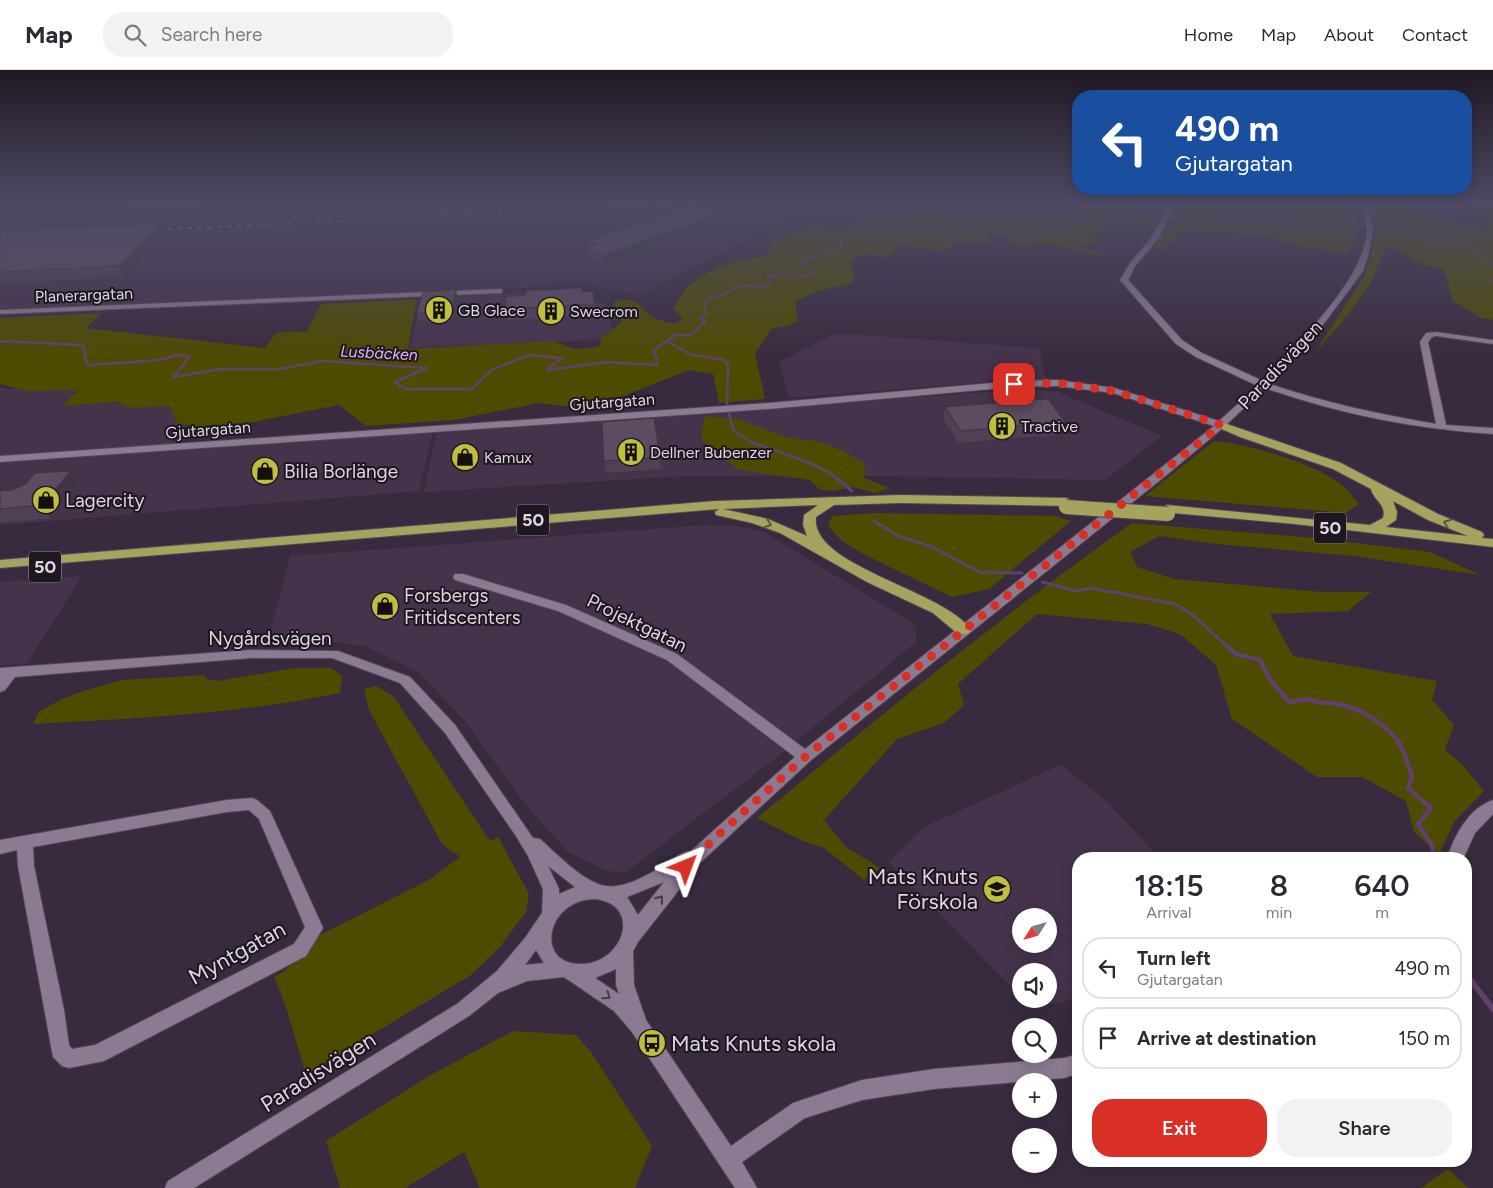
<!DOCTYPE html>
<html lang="en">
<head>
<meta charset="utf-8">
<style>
  body { margin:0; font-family:Figtree,sans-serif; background:#f2f2f3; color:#2b2b33; height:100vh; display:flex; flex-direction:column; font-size:19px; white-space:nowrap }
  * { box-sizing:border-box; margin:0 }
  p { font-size:16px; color:#7c7c81 }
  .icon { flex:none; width:28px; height:28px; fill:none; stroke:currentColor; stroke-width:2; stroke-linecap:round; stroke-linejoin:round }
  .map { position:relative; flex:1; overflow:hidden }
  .panel { position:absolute; left:1072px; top:782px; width:400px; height:315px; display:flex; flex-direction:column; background:#fff; border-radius:20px; box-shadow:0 2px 12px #0003 }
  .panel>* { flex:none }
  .top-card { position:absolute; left:1072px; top:20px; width:400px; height:105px; border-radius:20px; box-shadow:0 2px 12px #0003; background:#1a4fa0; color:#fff; overflow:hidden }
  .needle { width:32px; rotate:233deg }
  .controls { position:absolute; left:1012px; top:838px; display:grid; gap:10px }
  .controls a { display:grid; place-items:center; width:45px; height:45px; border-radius:50%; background:#fff; box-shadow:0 2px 12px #0003; font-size:25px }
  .pin { position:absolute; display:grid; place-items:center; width:42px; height:42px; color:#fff; margin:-21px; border-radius:10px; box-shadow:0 2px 8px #0006 }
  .me { position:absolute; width:55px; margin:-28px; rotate:44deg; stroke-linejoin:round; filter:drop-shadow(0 0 4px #0008) }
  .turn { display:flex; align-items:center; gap:18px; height:105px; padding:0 20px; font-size:22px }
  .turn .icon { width:65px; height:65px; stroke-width:2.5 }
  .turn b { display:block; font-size:35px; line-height:42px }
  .eta { display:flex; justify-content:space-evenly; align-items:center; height:85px; text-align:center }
  .eta b { font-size:30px; font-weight:600; line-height:35px }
  .cta { display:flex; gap:10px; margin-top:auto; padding:10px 20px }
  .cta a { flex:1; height:58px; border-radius:20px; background:#d93025; color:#fff; font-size:20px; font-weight:600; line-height:58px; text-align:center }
  .cta a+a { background:#f2f2f3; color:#2b2b33 }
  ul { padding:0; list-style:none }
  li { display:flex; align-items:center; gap:15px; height:62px; margin:0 10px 8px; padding:0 10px; border:2px solid #e1e1e2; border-radius:20px }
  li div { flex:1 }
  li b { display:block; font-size:19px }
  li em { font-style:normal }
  header { display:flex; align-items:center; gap:30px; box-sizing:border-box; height:70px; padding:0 25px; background:#fff; border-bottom:1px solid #e1e1e2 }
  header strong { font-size:24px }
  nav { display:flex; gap:28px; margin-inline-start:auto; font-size:18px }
  .search { width:350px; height:45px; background:#f2f2f3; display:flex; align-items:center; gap:12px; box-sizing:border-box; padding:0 18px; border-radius:20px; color:#7c7c81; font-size:19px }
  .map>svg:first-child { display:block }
  .built { fill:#45334c; fill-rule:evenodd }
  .green { fill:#4d4b00 }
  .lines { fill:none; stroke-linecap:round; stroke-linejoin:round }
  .stream-far4 { stroke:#62406d; stroke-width:2 }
  .stream-far3 { stroke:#62406d; stroke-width:2.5 }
  .stream-far2 { stroke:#62406d; stroke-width:3 }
  .stream-far1 { stroke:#62406d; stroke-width:4.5 }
  .stream { stroke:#62406d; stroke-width:5.5 }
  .minor-casing { stroke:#524656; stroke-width:2 }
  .highway-casing { stroke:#524656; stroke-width:2 }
  .minor { fill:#8b7b92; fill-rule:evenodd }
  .highway { fill:#a4a45f; fill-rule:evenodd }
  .rail { stroke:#877b8b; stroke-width:2; stroke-dasharray:5 5; stroke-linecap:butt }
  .highway-bridge-casing { stroke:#524656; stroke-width:16; stroke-linecap:butt }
  .highway-bridge { stroke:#a4a45f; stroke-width:14 }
  .wall { fill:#4e4153 }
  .shaded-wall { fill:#403544 }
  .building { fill:#5b4c61; stroke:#403544 }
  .oneway { stroke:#5a563c }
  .oneway2 { stroke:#443a48 }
  .route { stroke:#d93025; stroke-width:9; stroke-dasharray:0 16.2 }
  .labels { text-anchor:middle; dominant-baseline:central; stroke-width:4; stroke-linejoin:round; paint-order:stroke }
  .far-street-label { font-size:16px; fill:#dfd6e2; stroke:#1d1720 }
  .far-poi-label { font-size:16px; fill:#dfd6e2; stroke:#1d1720; text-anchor:start }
  .far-water-label { font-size:16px; font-style:italic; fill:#e4b0f9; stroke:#1d1720 }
  .shield { fill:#1d1720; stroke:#a59da8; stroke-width:1 }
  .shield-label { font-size:18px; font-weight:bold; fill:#dfd6e2 }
  .street-label { font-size:19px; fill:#dfd6e2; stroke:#1d1720 }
  .poi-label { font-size:19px; fill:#dfd6e2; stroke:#1d1720; text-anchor:start }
  .near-poi-label { font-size:22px; fill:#dfd6e2; stroke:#1d1720; text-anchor:end }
  .near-street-label { font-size:22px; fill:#dfd6e2; stroke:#1d1720 }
</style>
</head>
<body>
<header>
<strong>Map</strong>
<div class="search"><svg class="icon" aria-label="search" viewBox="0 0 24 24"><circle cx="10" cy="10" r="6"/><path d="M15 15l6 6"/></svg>Search here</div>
<nav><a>Home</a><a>Map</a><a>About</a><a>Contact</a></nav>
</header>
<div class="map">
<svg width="1493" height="1118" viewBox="0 0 1493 1118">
  <rect width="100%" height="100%" fill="#392b3f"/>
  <g class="built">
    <path d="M0 134H696L114 157 6 164 302 154 300 159 399 151 729 134 785 150 640 225 585 213 460 222 0 242Z"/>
    <path d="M563 220 605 234 615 269 410 278 421 229Z"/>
    <path d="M836 263 1039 278 1046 311 1004 308 985 312 788 328 779 292Z"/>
    <path d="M0 316 8 319H76L85 334 201 330 176 376 433 362 419 421 0 455Z"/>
    <path d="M1028 319 1058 322 1162 366 1105 410 880 406H686L424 422 436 363Z"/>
    <path d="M707 455 737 456 764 462 908 550 916 557V572L776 688 626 802 607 801 568 782 525 734 466 652 418 602 365 576 323 571 268 570 290 486Z"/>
    <path d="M82 506 27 593 0 595V512Z"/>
    <path d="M1061 695 1105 730 1161 789H1079V928L1033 939 1023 929H1049V901H1021V927L889 792 924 757ZM1021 846H1049V874H1021Z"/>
  </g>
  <g class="green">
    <path d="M1088 134H1102L1161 145 1156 156 1107 155 1110 161 1093 165 1098 172 1081 177 1104 184 1099 186 1051 174 1020 176 999 165H989L987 174 957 171C954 173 951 177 948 179 940 183 911 176 900 175L888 188C873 183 863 183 850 191L854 203 853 213C834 217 812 221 795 232L798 251 787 256 771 259 755 284 765 329 719 333 713 304 689 300 590 339 539 333 454 350 366 356 339 335 249 353 231 365 196 367 197 357 177 353 169 336 129 338 119 332 62 336 78 320 27 321 0 314V248L101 243 86 258 265 278 276 263 307 261 321 234 417 229 408 279 553 271 575 279 599 277 602 267 622 252 613 233C639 222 638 240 655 248 660 251 668 252 674 254L683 249 673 238C678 231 684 219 692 213 709 199 743 187 765 187 767 183 769 176 772 172 780 162 795 166 804 158L820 162 803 155 804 153 842 159 859 150 878 144 913 141 1049 145 1088 136Z"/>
    <path d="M1175 134H1214L1216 137C1233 132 1254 133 1271 134 1285 135 1296 141 1310 141L1305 134H1354L1357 162 1348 182 1306 178 1266 166 1196 160H1184L1173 169 1165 180 1151 177 1175 152Z"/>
    <path d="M1369 134H1405L1407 137 1433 148 1492 158 1486 148 1472 145 1469 139 1422 134 1493 135V250L1481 248 1453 231 1443 199 1423 195 1393 178 1385 177 1371 213 1341 254 1315 282 1364 207 1375 172Z"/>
    <path d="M704 346 737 349 788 368 816 371 842 380 865 394 864 408 889 418 876 423 853 417 832 421 819 419 810 410 739 400 701 369Z"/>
    <path d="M1214 371C1248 374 1314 393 1341 414 1348 419 1353 427 1359 434L1346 443 1145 426Z"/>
    <path d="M875 443 1055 446 1071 451 989 519 952 527 863 484 841 470 828 456 832 446Z"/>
    <path d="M1132 453 1315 468 1430 482 1480 505 1354 486 1217 474 1159 466 1130 482 1137 497 1174 509 1322 522H1371L1348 541 1270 544 1293 586 1437 611 1432 630 1454 655 1445 680 1462 694 1484 721 1454 752 1439 784 1414 762 1406 731 1362 707H1317L1232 649 1216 595 1180 564 1147 554 1037 544 958 614 964 635 944 653 897 669 824 750 846 777 880 798 864 810 824 778 803 771 757 748C880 646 1002 545 1132 453Z"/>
    <path d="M295 598H331L342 606 340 623C239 644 136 648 33 654L39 642 60 630 83 621 122 610 204 605 206 609 218 611Z"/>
    <path d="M376 616 394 627 490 771 498 767 529 824 526 842 499 878 471 905 306 1004 285 934 274 907 284 902 318 866 427 811 460 787 442 774 369 640 364 619Z"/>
    <path d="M513 961 576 965 591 982 652 1076 635 1118H480L464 1082 405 1118H340L326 1071 429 1006Z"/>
    <path d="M1448 1099 1468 1118H1421Z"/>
  </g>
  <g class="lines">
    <g class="stream-far4">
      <path d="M1378 156 1393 158 1418 168 1467 177 1493 193"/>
      <path d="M1493 210V212"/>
      <path d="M701 248 706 243 705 230 727 223 741 215 762 217 769 214 768 207 785 204 793 208 813 203 801 195 800 191 810 187 814 189 841 177 842 169C852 164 862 155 874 154 902 151 927 162 955 151L975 163 994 160 1012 170 1038 165 1046 157 1106 146 1192 149 1209 147 1232 151H1266L1280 147 1290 148 1292 154 1287 156 1322 160 1364 155"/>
    </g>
    <g class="stream-far3">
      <path d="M0 271 83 275 87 295 161 290 177 285 189 287 174 307 220 299H279L323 291 427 298 395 312 406 319H472L491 300 529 285 562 288 547 300 607 292 658 295 654 280 675 265H690L705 252 700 247"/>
      <path d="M667 271 689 284 725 290 728 296 727 338 734 361 751 372 810 393"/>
    </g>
    <g class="stream-far2">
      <path d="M808 392 830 403 852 421"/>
      <path d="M874 451 898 466 930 476 980 502 1022 503"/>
      <path d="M1042 512 1076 521 1091 518 1175 534 1194 546 1229 578"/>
    </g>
    <path class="stream-far1" d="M1228 577 1236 584 1260 590 1269 608 1289 632 1309 629C1319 635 1327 631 1339 634 1361 639 1383 652 1397 670 1404 679 1408 695 1412 706L1408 718 1431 738 1418 754 1432 775 1433 789"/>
    <path class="stream" d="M1466 904 1493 939"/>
    <g class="minor-casing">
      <g id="minor">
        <path d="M1170 134H1176L1159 168 1135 196 1128 210 1182 270 1202 283 1263 311C1295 275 1365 210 1367 161 1367 152 1363 142 1361 134H1367L1373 160 1368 186 1363 201 1325 252 1270 314C1324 333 1380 344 1436 354L1420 272 1426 263 1436 262 1493 270V274L1436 266 1432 267 1428 272 1446 355 1493 358V364C1415 359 1339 344 1265 318L1224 357 1169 403 810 691 701 792 638 872 633 881 634 915 646 950 731 1076 793 1033 862 1010 934 999 1064 988 1079 984V1003L1064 1008 934 1019 862 1030 805 1048 742 1092 757 1118H735L632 962 614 941 564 907 527 911 498 923 469 946 194 1118H165L168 1111 457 934 497 901 525 868 542 843 543 819 528 786 516 766 445 663 400 613 332 588H251L15 607 5 620 0 622V598L251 580 338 581 410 607 455 655 533 768 540 769C557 784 584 813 606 816 623 819 646 806 661 797 670 792 680 781 691 781L795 687 667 590 558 541 455 510 453 507 455 504H463L566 535 677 584 805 679 1214 356 1113 323 1057 316 1014 317 769 339 0 392V386L769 333 1014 311 1057 310 1114 318 1219 351 1258 316 1196 287 1176 274 1120 210 1130 193 1152 167ZM548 796 575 817 559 824V819ZM664 812 638 845 627 827ZM595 829C647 835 620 903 571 893 536 885 550 829 595 829ZM536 880 544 893 525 895ZM616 899V915L619 924 595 908Z"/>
        <path d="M499 219H502V223L0 244V240Z"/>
        <path d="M252 728 257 730 270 741 323 858 306 886 104 991 69 998 62 996 53 987 18 796 17 780 0 784V770L227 730ZM249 740 259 749 305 857 294 874 95 975 72 979 69 975 64 940 34 796 33 777 227 742Z"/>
        <path d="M1493 730V744L1475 763 1463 789H1447C1454 766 1469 738 1493 730Z"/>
      </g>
    </g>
    <g class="highway-casing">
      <g id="highway">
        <path d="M1221 352 1341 393 1438 444 1482 462 1484 465 1482 468 1493 469V477L1295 454 1162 442 1161 439 1167 435 1370 455 1383 448C1387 434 1373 430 1371 419L1333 399 1240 367 1217 357 1215 355ZM1393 431 1428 450 1468 466 1386 457 1396 450 1397 442Z"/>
        <path d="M901 425 1067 428 1073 432 1067 436 901 433 834 435 816 447C809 496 946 521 971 560L968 564H958L933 543 867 512 780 463 752 453 716 445 715 442 719 439 0 498V490L715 431ZM818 435 804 445 803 455 807 466 768 449 723 439Z"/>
      </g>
    </g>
    <use href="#minor" class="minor"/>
    <use href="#highway" class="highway"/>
    <g class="rail">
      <path d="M0 143 201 136"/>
      <path d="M147 160 697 134"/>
    </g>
    <g class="highway-bridge-casing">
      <path id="highway-bridge" d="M1066 437 1168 444"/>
    </g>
    <use href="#highway-bridge" class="highway-bridge"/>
  </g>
  <g class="wall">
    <path d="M718 144V154L605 195 588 188 586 178H588L587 171Z"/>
    <path d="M0 161 164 163 124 207 0 213Z"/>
    <path d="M593 221 595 245 507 250 505 239 582 222Z"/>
    <path d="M458 228 453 249 419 251 417 243Z"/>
    <path d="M945 337 1065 352 1062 364 959 373 943 349Z"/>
    <path d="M660 387 661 399 606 403 604 391Z"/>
    <path d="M70 401 77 413 50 448 0 453V421L13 420Z"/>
  </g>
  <g class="shaded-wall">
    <path d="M718 144V154L605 195 604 185Z"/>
    <path d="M160 154 164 163 124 207 119 196Z"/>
    <path d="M456 220 458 228 453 249 451 241Z"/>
    <path d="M70 401 77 413 50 448 43 435Z"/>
  </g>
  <g class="building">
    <path d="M690 136 718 144 604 185 586 178 597 174 587 171Z"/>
    <path d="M160 154 119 196 0 202V161Z"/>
    <path d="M582 218V222L593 221 594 234 505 239 506 227 526 225V221Z"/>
    <path d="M456 220 451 241 417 243 423 222Z"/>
    <path d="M1048 329 1065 352 961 361 945 337Z"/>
    <path d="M654 348 660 387 604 391 602 352Z"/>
    <path d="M70 401 43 435 0 439V421L13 420 26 414 35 403Z"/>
  </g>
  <defs><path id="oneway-chevron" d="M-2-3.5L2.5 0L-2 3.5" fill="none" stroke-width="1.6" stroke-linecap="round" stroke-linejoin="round" transform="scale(1.25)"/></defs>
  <g class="oneway">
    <use href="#oneway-chevron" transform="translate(1447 453) rotate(-158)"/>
    <use href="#oneway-chevron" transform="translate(768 454) rotate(20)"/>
  </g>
  <g class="oneway2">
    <use href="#oneway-chevron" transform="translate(660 829) rotate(-51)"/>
    <use href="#oneway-chevron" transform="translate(607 926) rotate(35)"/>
  </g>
  <linearGradient id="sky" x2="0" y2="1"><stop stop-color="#1f1823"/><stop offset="0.46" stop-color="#4e4a63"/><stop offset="1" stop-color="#4e4a63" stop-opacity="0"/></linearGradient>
  <rect width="1493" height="291" fill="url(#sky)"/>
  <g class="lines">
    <path class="route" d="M686 797 719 764 805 687 1221 355 1114 321 1057 313 1014 314"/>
  </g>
  <defs>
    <g id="building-disc" transform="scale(1.4375)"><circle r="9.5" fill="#c0be40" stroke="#1d1720"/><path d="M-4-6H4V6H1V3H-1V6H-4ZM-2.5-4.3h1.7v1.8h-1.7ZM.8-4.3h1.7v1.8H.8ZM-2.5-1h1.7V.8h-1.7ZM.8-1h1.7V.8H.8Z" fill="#111"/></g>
    <g id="shop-disc" transform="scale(1.4375)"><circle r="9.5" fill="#c0be40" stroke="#1d1720"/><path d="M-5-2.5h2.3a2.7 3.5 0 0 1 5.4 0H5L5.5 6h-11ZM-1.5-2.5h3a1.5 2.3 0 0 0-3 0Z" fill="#111"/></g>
    <g id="school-disc" transform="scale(1.4375)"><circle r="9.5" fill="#c0be40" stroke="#1d1720"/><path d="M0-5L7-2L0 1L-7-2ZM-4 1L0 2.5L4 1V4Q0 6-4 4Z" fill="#111"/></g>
    <g id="bus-disc" transform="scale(1.4375)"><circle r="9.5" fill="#c0be40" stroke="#1d1720"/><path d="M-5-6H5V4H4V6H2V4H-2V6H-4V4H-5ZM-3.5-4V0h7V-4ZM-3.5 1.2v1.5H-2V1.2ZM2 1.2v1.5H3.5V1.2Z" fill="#111"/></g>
  </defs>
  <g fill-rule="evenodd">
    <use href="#building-disc" x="439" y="240"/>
    <use href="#building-disc" x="551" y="241"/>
    <use href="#building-disc" x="1002" y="356"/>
    <use href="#building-disc" x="631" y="382"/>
    <use href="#shop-disc" x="465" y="387"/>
    <use href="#shop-disc" x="265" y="401"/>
    <use href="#shop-disc" x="46" y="430"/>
    <use href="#shop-disc" x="385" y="536"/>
    <use href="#school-disc" x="997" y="819"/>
    <use href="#bus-disc" x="652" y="973"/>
  </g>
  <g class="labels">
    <g class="far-street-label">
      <text transform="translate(84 225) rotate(-2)">Planerargatan</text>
      <text transform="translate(612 332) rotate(-4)">Gjutargatan</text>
      <text transform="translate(208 360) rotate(-4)">Gjutargatan</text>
    </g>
    <g class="far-poi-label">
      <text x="458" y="240">GB Glace</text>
      <text x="570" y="241">Swecrom</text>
      <text x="1021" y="356">Tractive</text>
      <text x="650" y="382">Dellner Bubenzer</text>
      <text x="484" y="387">Kamux</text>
    </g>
    <g class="far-water-label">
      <text transform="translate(379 283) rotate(3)">Lusbäcken</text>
    </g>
    <g class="shield">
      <rect x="517" y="434.5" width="32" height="31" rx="4"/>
      <rect x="1314" y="442.5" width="32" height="31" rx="4"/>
      <rect x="29" y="481.5" width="32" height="31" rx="4"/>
    </g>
    <g class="shield-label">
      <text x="533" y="450">50</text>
      <text x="1330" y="458">50</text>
      <text x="45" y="497">50</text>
    </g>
    <g class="street-label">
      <text transform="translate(1280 295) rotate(-47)">Paradisvägen</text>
      <text transform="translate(637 553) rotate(26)">Projektgatan</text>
      <text x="270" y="568">Nygårdsvägen</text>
    </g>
    <g class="poi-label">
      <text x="284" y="401">Bilia Borlänge</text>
      <text x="65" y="430">Lagercity</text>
      <text x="404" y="525">Forsbergs<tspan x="404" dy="22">Fritidscenters</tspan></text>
    </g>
    <g class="near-poi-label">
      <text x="978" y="806">Mats Knuts<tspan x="978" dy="25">Förskola</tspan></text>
      <text x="671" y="973" text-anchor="start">Mats Knuts skola</text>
    </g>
    <g class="near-street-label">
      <text transform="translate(237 883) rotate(-29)">Myntgatan</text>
      <text transform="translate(318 1002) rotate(-32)">Paradisvägen</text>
    </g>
  </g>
</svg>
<div class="controls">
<a><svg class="needle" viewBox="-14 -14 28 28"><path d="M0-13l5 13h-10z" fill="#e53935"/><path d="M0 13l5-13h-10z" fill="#7c7c81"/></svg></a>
<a><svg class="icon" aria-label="sound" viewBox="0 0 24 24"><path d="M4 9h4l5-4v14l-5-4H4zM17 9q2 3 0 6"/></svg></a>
<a><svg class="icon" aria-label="search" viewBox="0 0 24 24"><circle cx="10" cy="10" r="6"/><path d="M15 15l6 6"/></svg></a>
<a>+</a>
<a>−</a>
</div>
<div class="pin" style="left:1014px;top:314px;background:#d93025"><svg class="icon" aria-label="arrive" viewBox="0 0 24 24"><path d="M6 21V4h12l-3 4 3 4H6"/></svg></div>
<svg class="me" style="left:686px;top:797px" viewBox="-20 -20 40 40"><path d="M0-17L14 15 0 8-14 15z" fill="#d93025" stroke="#fff" stroke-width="4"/></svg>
<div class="top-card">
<div class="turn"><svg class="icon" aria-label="left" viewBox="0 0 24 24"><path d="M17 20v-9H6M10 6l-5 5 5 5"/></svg><div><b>490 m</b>Gjutargatan</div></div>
</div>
<section class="panel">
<div class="eta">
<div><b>18:15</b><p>Arrival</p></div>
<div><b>8</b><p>min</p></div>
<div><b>640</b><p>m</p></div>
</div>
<ul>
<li><svg class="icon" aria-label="left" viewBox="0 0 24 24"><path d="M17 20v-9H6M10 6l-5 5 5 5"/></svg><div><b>Turn left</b><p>Gjutargatan</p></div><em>490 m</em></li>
<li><svg class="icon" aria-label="arrive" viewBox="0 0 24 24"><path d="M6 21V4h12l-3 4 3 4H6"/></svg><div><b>Arrive at destination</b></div><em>150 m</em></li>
</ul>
<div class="cta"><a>Exit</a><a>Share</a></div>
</section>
</div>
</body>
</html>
